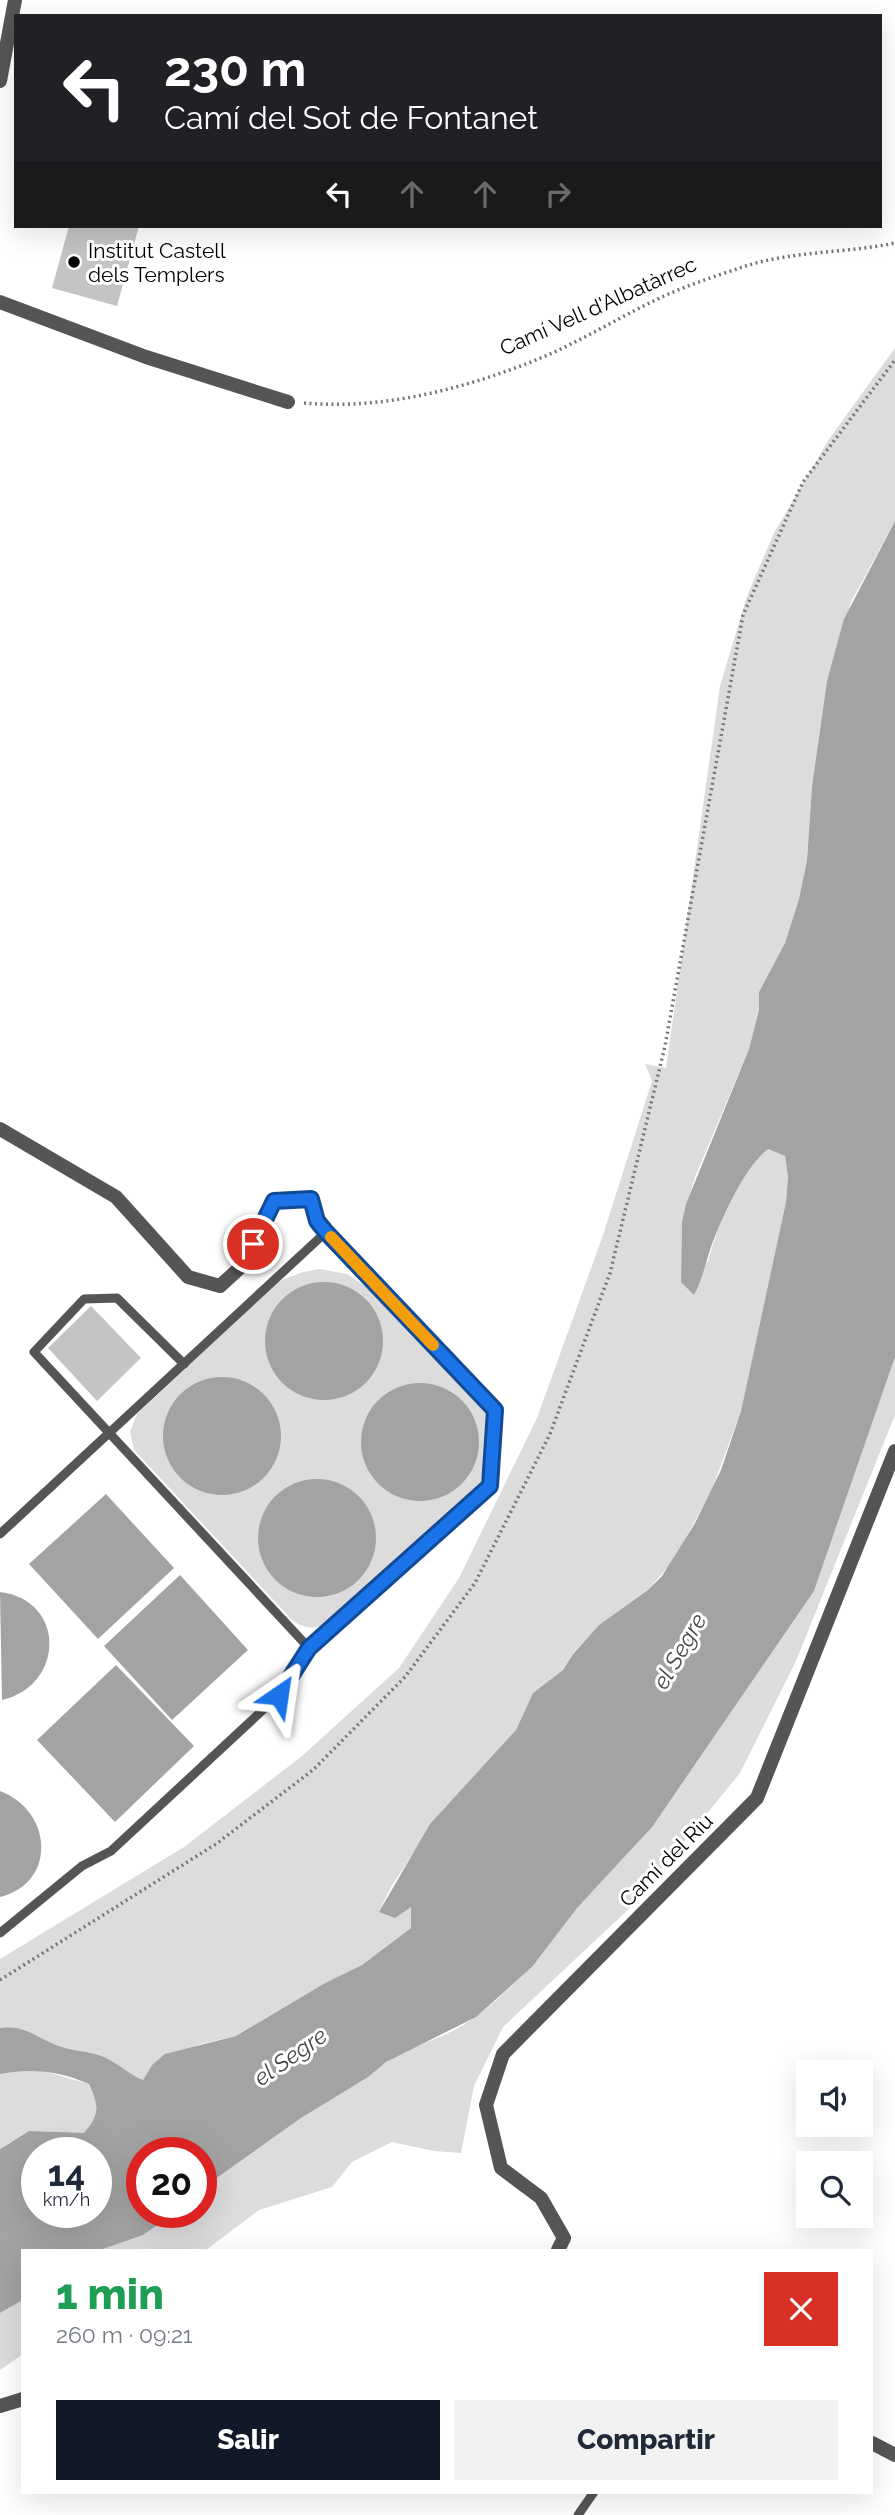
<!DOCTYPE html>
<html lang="es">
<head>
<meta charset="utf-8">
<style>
  body { margin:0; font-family:Raleway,sans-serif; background:#f2f2f3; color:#1f2937; height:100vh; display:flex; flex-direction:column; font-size:26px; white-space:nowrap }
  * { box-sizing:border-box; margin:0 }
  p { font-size:23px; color:#747a83 }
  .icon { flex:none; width:38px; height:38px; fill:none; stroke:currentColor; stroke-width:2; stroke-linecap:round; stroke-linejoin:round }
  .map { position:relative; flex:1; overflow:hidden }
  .details { position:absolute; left:21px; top:2249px; width:852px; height:245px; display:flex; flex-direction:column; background:#fff; border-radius:0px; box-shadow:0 7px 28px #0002 }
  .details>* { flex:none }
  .guide { position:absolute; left:14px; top:14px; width:868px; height:214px; border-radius:0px; box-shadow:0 7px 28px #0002; background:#202124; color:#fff; overflow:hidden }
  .tools { position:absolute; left:796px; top:2060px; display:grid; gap:14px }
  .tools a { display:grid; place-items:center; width:77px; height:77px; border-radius:0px; background:#fff; box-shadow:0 7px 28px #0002; font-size:35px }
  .speed { position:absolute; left:21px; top:2137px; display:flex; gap:14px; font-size:35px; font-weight:700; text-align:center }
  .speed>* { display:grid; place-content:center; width:91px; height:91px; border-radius:50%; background:#fff; box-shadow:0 7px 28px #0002; line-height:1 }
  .speed small { font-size:18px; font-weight:400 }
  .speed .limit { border:10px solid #d22; background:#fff; color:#111 }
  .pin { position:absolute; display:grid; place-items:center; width:60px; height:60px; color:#fff; margin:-30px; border:4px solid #fff; border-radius:50%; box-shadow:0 2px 7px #0007 }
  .me { position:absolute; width:77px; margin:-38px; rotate:32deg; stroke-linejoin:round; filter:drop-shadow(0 0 5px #0008) }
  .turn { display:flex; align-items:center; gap:24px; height:147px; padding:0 35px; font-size:32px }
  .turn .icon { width:91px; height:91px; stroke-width:2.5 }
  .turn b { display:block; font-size:49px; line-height:60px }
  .lanes { display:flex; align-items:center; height:66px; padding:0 35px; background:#0003; justify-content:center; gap:35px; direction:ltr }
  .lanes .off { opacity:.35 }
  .round { display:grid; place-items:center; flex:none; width:74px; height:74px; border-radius:0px; background:#f2f2f3 }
  .head { display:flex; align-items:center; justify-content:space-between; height:119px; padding:0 35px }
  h1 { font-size:42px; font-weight:800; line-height:52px; color:#1e9e55 }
  .cta { display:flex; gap:14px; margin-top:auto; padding:14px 35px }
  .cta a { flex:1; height:80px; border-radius:0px; background:#111827; color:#fff; font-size:28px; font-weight:800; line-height:80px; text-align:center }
  .cta a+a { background:#f2f2f3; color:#1f2937 }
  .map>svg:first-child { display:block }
  .green { fill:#dcdcdc }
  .water { fill:#a3a3a3; fill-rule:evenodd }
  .building { fill:#c4c4c4 }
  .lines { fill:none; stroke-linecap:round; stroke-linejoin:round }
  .path { stroke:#777; stroke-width:3.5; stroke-dasharray:2 3.5; stroke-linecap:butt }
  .lane { stroke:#555; stroke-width:9 }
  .street { stroke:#555; stroke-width:14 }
  .route-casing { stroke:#114b97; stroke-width:18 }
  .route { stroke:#1a73e8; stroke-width:12 }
  .slow { stroke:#f59e0b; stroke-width:12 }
  .poi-dot { fill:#000; stroke:#fff; stroke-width:2.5 }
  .labels { text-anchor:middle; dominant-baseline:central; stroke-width:6; stroke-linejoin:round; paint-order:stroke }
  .poi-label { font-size:21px; fill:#000; stroke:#fff; text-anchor:start }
  .street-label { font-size:21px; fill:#000; stroke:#fff }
  .water-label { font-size:23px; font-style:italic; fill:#444; stroke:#fff }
</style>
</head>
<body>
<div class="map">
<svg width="895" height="2515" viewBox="0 0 895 2515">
  <rect width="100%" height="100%" fill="#fff"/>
  <g class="green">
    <path d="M895 348V521L851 602 827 681 812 786 807 860 799 899 785 943 759 992V1010L749 1049 695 1177 682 1222 681 1282 708 1262C716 1229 741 1171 768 1149L785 1156 788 1177 786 1202 741 1411 712 1489 675 1559 648 1590 599 1625 573 1653 563 1670 533 1693 516 1730 414 1852 391 1887 379 1912 411 1906V1928L362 1965 325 1983 236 2036 201 2044 152 2065 143 2080C129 2074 122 2066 110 2060 95 2051 78 2052 62 2047 40 2040 25 2024 0 2028V1959L184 1847 302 1756 399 1668 459 1578 537 1418 603 1235 652 1081 645 1064 666 1068 720 686 747 596 774 533 829 439Z"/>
    <path d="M320 1269 347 1274 371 1290 484 1411C496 1432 493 1466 479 1485L339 1615C324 1628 307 1633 291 1619L134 1450 130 1432 137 1414 279 1281 303 1272Z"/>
    <path d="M895 1357V1415L796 1661 740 1773 631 1907 503 2027 474 2086 461 2153 434 2151 392 2142 352 2162 332 2187 259 2210 206 2250H100L166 2221 176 2212H201V2189C259 2142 325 2104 386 2062 408 2047 435 2041 458 2028 486 2012 508 1989 532 1967L814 1591Z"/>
    <path d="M21 2070H40L89 2084C99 2106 100 2114 84 2133 54 2133 25 2128 0 2149V2074Z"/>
    <path d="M23 2300V2354L0 2370V2313Z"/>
  </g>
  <g class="water">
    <path d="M895 521V1357L814 1591 652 1827 577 1908 532 1967 476 2017 386 2062 368 2077 301 2118 201 2189V2152H142V2212H176L143 2235 100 2250H23V2300L0 2313V2149L29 2131 84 2133C100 2114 99 2106 89 2084 59 2071 32 2068 0 2074V2028C25 2024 40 2040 62 2047 78 2052 95 2051 110 2060 122 2066 130 2075 143 2080L152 2065 165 2054 236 2036 325 1983 362 1965 411 1928V1907L395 1918 379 1912 430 1824 516 1730 533 1693 563 1670 573 1654 599 1625 648 1590 662 1576 694 1525 721 1470 741 1411 786 1202 788 1177 785 1156 768 1149C744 1168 724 1214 712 1244 706 1261 703 1278 694 1295L681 1282 682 1222 686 1204 749 1049 759 1010V992L785 943 799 899 807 860 812 786 827 681 844 619ZM37 2152H96V2212H37Z"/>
    <circle cx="324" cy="1341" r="59"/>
    <circle cx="222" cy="1436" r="59"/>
    <circle cx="420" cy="1442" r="59"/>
    <circle cx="317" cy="1538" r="59"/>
    <path d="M106 1494 174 1568 98 1639 29 1564Z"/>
    <path d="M180 1575 248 1650 172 1720 104 1646Z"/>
    <path d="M0 1592C66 1600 65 1685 2 1700Z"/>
    <path d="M116 1665 194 1746 115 1822 37 1740Z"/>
    <path d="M0 1791C53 1811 57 1883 0 1897Z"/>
  </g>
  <g class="building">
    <path d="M69 226H139L117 306 52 288Z"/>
    <path d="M91 1306 141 1358 97 1401 48 1348Z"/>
  </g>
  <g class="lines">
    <g class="path">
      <path d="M304 403C383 410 463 389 536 360 580 342 621 316 664 296 691 284 721 274 749 265 795 251 847 253 895 243"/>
      <path d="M0 1980 216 1844 313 1770 405 1677 475 1583 550 1434 610 1273 665 1046 743 615 803 482 895 360"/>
    </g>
    <g class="lane">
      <path d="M184 1364 117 1298 84 1299 34 1352 309 1648"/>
      <path d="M0 1534 326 1232"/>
      <path d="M0 1933 82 1866 111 1851 279 1695 309 1648 490 1486 495 1410 317 1221"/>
      <path d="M578 2515 594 2492"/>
    </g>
    <g class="street">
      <path d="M0 81 15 0"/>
      <path d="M0 302 146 357 288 402"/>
      <path d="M0 1129 116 1197 188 1277 220 1286 243 1265 274 1201 311 1199 317 1221"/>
      <path d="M558 2250 564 2238 541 2198 501 2168 486 2105 503 2054 757 1798 895 1451"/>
      <path d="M0 2406 23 2399"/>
      <path d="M872 2443 895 2455"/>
    </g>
  </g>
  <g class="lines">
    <g class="route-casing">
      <path id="route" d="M253 1244 274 1201 311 1199 317 1221 326 1232 495 1410 490 1486 309 1648 279 1695"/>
    </g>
    <use href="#route" class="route"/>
    <path class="slow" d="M331 1237 433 1345"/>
  </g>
  <circle class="poi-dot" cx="74" cy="262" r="7"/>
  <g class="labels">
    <g class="poi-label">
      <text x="88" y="250">Institut Castell<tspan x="88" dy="24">dels Templers</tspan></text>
    </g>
    <g class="street-label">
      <text transform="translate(598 306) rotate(-24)">Camí Vell d'Albatàrrec</text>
      <text transform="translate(666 1860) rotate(-45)">Camí del Riu</text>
    </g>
    <g class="water-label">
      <text transform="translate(679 1651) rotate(-60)">el Segre</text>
      <text transform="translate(290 2056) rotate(-35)">el Segre</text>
    </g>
  </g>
</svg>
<div class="tools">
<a><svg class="icon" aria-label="sound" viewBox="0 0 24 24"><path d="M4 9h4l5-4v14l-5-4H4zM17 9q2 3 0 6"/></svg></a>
<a><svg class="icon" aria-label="search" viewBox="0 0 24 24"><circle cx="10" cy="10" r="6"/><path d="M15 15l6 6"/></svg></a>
</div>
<div class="speed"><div>14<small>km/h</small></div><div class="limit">20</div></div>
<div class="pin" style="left:253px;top:1244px;background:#d93025"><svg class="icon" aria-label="arrive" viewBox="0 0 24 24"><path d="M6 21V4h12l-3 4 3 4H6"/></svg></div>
<svg class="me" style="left:279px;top:1695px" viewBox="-20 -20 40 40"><path d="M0-17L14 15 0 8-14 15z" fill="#1a73e8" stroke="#fff" stroke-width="4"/></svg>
<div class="guide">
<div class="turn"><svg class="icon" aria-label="left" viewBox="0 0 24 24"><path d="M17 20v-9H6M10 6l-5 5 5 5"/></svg><div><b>230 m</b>Camí del Sot de Fontanet</div></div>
<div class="lanes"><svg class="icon" aria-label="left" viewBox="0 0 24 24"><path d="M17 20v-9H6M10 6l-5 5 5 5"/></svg><svg class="icon off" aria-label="ahead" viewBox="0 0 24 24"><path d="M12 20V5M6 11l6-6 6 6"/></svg><svg class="icon off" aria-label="ahead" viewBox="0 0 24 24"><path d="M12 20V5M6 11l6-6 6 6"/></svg><svg class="icon off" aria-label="right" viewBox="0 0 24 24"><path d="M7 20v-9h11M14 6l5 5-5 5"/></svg></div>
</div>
<section class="details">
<div class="head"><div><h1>1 min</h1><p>260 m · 09:21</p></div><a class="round" style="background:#d93025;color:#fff"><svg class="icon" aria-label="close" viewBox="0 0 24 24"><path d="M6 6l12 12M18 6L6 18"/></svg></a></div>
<div class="cta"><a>Salir</a><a>Compartir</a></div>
</section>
</div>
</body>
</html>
